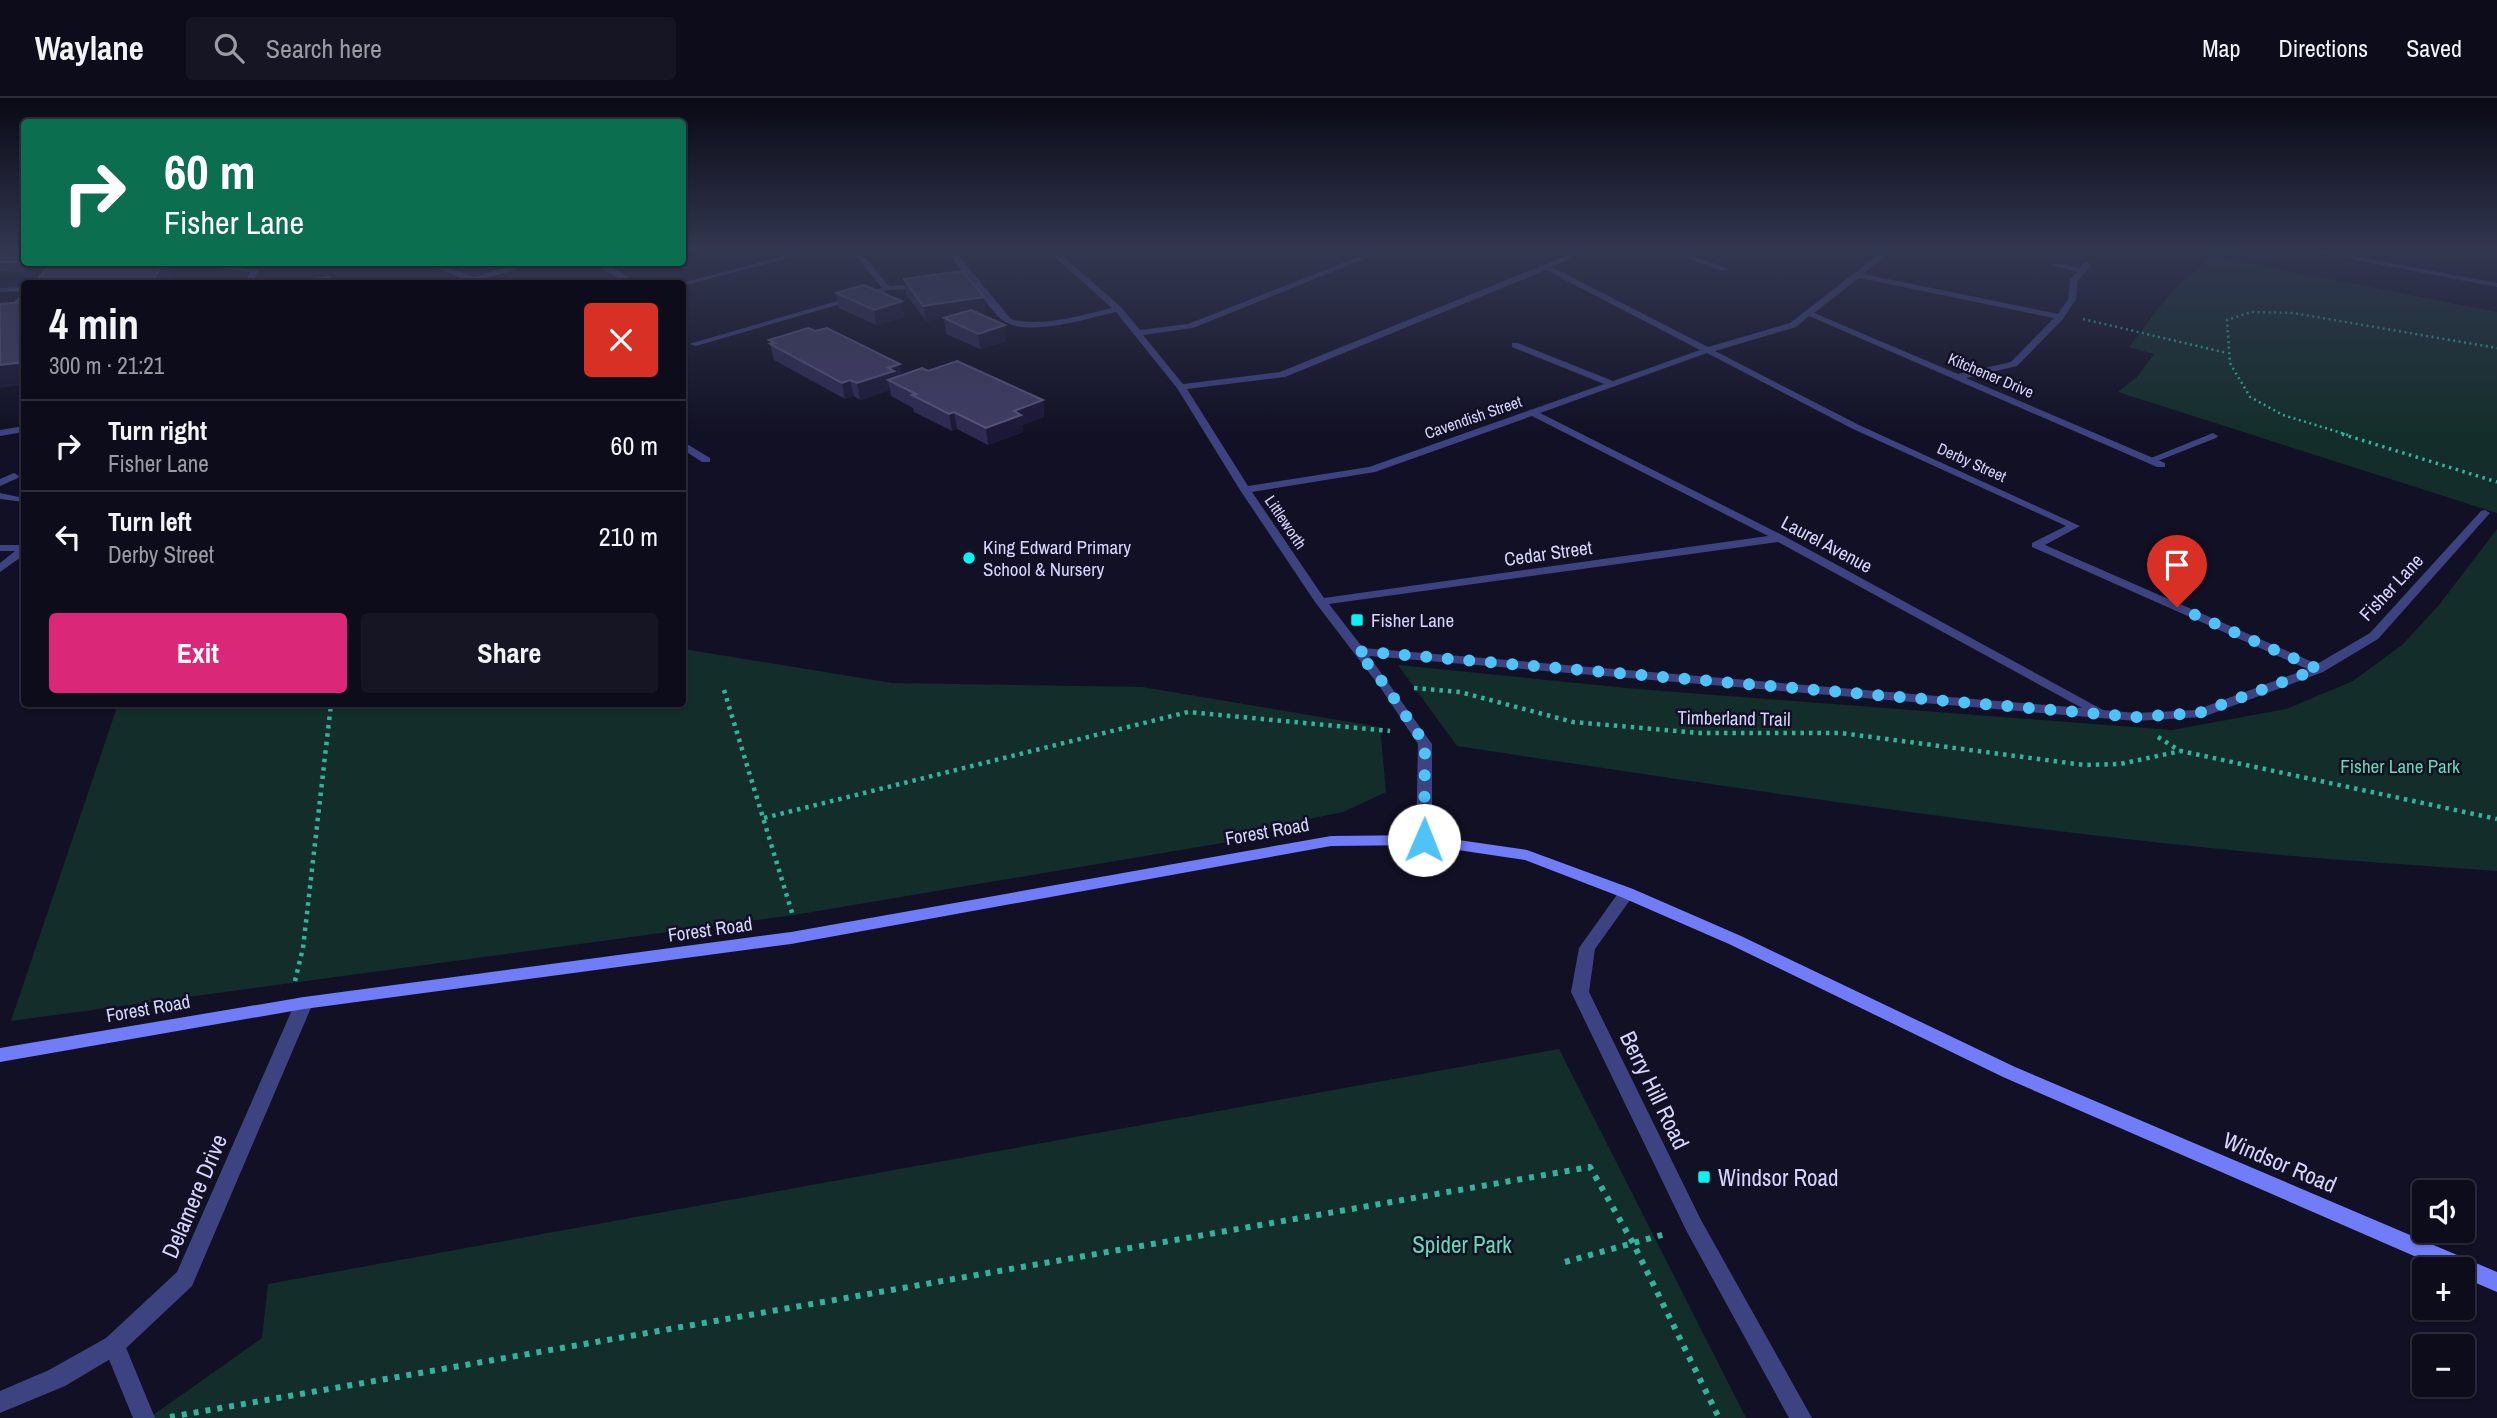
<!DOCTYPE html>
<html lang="en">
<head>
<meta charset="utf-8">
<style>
  body { margin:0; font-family:"Archivo Narrow",sans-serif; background:#161524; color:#f1f3f6; height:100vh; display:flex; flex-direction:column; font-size:26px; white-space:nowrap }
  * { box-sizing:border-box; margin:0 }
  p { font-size:23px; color:#9a9ba3 }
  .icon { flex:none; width:38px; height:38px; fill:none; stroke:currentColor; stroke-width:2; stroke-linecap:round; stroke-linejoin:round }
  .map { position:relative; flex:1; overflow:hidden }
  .panel { position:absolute; left:21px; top:182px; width:665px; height:427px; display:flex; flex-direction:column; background:#0d0c1b; border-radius:7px; box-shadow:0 2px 5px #0004,0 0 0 2px #2d2c3a }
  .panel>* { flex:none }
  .hud { position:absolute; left:21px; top:21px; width:665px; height:147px; border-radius:7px; box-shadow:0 2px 5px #0004,0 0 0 2px #2d2c3a; background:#0b6e4f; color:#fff; overflow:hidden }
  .buttons { position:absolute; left:2412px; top:1082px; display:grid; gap:14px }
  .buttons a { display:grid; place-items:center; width:63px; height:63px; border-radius:7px; background:#0d0c1b; box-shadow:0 2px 5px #0004,0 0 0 2px #2d2c3a; font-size:35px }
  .pin { position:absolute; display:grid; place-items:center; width:60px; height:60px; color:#fff; margin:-72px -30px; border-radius:50% 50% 50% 0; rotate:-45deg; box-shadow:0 0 7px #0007 }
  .pin .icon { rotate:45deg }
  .me { position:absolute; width:77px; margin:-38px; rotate:1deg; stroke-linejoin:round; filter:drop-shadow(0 0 5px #0008) }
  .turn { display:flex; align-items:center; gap:24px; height:147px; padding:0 28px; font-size:32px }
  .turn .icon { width:91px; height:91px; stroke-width:2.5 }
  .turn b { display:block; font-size:49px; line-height:60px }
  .round { display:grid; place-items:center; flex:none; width:74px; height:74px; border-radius:7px; background:#161524 }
  .head { display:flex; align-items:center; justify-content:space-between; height:119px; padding:0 28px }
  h1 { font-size:42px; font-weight:800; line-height:52px }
  .primary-button { display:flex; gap:14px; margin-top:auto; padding:14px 28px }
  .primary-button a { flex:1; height:80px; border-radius:7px; background:#db2777; color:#fff; font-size:28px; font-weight:800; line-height:80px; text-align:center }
  .primary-button a+a { background:#161524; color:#f1f3f6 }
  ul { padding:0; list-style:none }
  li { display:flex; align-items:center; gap:21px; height:91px; padding:0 28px; border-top:2px solid #2d2c3a }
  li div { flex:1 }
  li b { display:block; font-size:26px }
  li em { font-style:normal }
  header { display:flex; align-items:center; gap:42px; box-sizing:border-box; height:98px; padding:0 35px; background:#0d0c1b; border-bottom:2px solid #2d2c3a }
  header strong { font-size:33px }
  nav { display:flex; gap:38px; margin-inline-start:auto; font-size:24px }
  .search { width:490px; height:63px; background:#161524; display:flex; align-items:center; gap:18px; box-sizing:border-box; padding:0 24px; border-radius:7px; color:#9a9ba3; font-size:26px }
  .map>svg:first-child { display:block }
  .green { fill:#132e2a }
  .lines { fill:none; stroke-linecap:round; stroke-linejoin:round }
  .path-far3 { stroke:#35b19c; stroke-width:2.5; stroke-dasharray:2 3.5; stroke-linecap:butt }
  .path-far2 { stroke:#35b19c; stroke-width:3.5; stroke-dasharray:2.5 4.5; stroke-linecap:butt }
  .path-far1 { stroke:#35b19c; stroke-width:4.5; stroke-dasharray:3.5 5; stroke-linecap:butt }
  .path { stroke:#35b19c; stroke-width:6; stroke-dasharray:5 7; stroke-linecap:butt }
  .service { fill:#3d4281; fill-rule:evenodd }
  .minor { fill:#3d4281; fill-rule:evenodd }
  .tertiary { fill:#3d4281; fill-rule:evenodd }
  .secondary { fill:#717cf8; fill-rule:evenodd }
  .wall { fill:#2e2a51 }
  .shaded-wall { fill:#1b1837 }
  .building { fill:#403c63; stroke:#57547c; stroke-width:2 }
  .route { stroke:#4fc3f7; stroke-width:12; stroke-dasharray:0 21.6 }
  .poi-dot { fill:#0cf2f0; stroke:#111024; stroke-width:2.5 }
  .labels { text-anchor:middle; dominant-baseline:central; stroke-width:5; stroke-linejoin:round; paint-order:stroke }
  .far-street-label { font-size:16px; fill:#d5d5fd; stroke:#111024 }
  .street-label { font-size:19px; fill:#d5d5fd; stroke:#111024 }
  .poi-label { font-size:19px; fill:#d5d5fd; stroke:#111024; text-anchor:start }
  .park-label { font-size:19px; fill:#64dab0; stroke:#111024 }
  .near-street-label { font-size:23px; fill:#d5d5fd; stroke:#111024 }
  .near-poi-label { font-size:23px; fill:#d5d5fd; stroke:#111024; text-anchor:start }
  .near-park-label { font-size:23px; fill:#64dab0; stroke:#111024 }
</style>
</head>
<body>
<header>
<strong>Waylane</strong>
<div class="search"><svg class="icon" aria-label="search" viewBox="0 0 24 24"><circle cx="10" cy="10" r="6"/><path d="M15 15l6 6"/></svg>Search here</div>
<nav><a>Map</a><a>Directions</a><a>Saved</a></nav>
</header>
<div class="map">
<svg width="2497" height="1320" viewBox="0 0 2497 1320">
  <rect width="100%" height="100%" fill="#111024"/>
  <g class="green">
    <path d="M2212 158 2497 214V415L2118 294 2136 280 2154 256 2129 249 2170 195Z"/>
    <path d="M2497 431V773C2421 767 2346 763 2270 756 1998 730 1728 689 1457 648L1398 567 1637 591 2172 632 2286 611 2353 583 2402 547 2439 507Z"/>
    <path d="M683 551 892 585 1142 589 1380 629 1386 694 1343 714 1274 728 1258 739 794 817 11 923 118 606H682Z"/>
    <path d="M1559 951 1746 1320H149L262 1240 268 1186Z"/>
  </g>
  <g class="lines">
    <g class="path-far3">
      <path d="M2083 221 2227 255"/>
      <path d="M2348 337 2283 317 2250 299 2230 265 2227 222 2251 214 2293 215 2497 250"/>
    </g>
    <path class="path-far2" d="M2342 336 2497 384"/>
    <g class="path-far1">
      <path d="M1414 590 1460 594 1573 624 1699 635H1841L2084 667 2120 666 2181 653 2497 721"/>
      <path d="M724 592 793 818"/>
      <path d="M2158 639 2180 653"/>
      <path d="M764 720 1188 614 1390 633"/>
      <path d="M295 883 303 850 331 606"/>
    </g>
    <g class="path">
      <path d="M1565 1164 1669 1135"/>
      <path d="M170 1319 1590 1069 1633 1145 1719 1320"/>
    </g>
    <g class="service">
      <path d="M947 153H955L976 179V183H970Z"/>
      <path d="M1668 153H1680L1729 171 1722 173Z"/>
      <path d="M1762 153H1776L1772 155Z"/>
      <path d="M176 164H207L258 172 253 186H245L250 174 191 167 158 171 154 169Z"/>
      <path d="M328 178 332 180 331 182 299 186H269Z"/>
      <path d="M24 189V193L0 194V190Z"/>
      <path d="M2213 335 2218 338 2216 340 2155 364 2146 362Z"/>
      <path d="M114 1237 122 1240 155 1320H133L103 1247 106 1240Z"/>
    </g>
    <g class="minor">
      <path d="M803 153H816L682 188V186H678Z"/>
      <path d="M852 153H860L886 185 890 188 922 186 926 188 922 190 889 192 696 248 689 246 882 190Z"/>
      <path d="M1048 153H1057L1121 209 1140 232 1188 226 1373 153H1384L1193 230 1143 237 1183 286 1280 274 1578 153H1589L1552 169 1708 249 1790 225 1883 153H1892L1863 176 2058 216 2068 201 2070 182 2077 174 2051 167 2055 165 2080 170 2084 165H2090V169L2078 182 2076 201 2063 221 2017 268 1966 280 2165 365V369H2157L1809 218 1796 229 1715 253 1859 327 2080 428 2045 447 2317 566 2370 535 2481 413 2485 412 2490 415 2378 541 2323 574 2203 619 2136 623 1369 558 1432 646V742L1424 747 1416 742 1418 646 1380 589 1315 504 1240 392 1177 290 1116 214C1089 220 1033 238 1007 225 996 220 979 194 971 184L952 185 948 183 952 181 976 179 1011 221C1043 230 1080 217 1112 210ZM1546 172 1700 252 1613 283 1518 245H1512V249L1604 286 1369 369 1248 388 1187 291 1285 279ZM1859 180 2054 220 2011 264 1958 276 1814 215ZM1707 255 1853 331 2066 428 2032 445V449L2307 571 2196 612 2136 615 2103 612 1784 438 1540 315ZM1532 318 1768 438 1324 500 1252 394 1375 374ZM1778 444 2082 610 1363 550 1329 506Z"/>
      <path d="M2309 153H2326L2497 185V189Z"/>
      <path d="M527 164H541L480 182 484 186H475L435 169 439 167 474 179Z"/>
      <path d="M598 165H604L641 186H630L598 169Z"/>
      <path d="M24 328V334L0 338V332Z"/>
      <path d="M682 343 710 360V364H702L682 351Z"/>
      <path d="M14 375 19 378 18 380 0 388V381Z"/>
      <path d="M0 395 24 400V404L0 401Z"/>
      <path d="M0 447H24V457L0 474V465L15 453H0Z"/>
      <path d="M304 899 310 900 313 905 192 1188 122 1254 65 1288 0 1315V1293L49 1272 106 1240 177 1174 295 905 298 900Z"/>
    </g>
    <path class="tertiary" d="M1627 790 1633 791 1635 795 1595 851 1589 894 1701 1122 1812 1320H1789L1687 1134 1571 894 1579 850 1621 791Z"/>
    <path class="secondary" d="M1424 737 1527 752 1633 791 1741 838 2015 969 2497 1174V1194L2462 1179V1171H2444L2003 979 1729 846 1621 799 1525 762 1424 747 1331 748 791 846 304 911 0 964V950L304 899 791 834 1331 738Z"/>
  </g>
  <g class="wall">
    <path d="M0 153H24L28 174 0 173Z"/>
    <path d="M1131 153H1155L1143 157Z"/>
    <path d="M904 181 984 199 985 214 977 215 1006 243 980 251 946 236 944 220 926 223 906 196Z"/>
    <path d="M836 195 905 219 876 227 839 210Z"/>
    <path d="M769 242 902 277 928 273 1043 302 1044 319 1022 327 1023 334 988 347 957 331 952 333 914 314 913 310 891 298 890 292 860 302 854 298 845 301 774 262Z"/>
  </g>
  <g class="shaded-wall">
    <path d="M1143 153H1155L1143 157Z"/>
    <path d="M1627 153H1652L1651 154 1626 157Z"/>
    <path d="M51 164 28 174 23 165 24 164Z"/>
    <path d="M164 164H174L177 171 167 186H150Z"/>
    <path d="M984 199 985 214 926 223 923 208Z"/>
    <path d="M902 203 905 219 876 227 874 212Z"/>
    <path d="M1005 227 1006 243 980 251 978 236Z"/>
    <path d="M24 264V287L0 290V267Z"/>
    <path d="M900 266 903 283 888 282 890 292 860 302 857 285 888 270Z"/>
    <path d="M850 282 854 298 845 301 842 285Z"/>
    <path d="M1043 302 1044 319 1022 327 1023 334 988 347 986 330 1014 313Z"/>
    <path d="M954 314 957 331 952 333 949 316Z"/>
  </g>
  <g class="building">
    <rect x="0" y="153" width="24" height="11"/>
    <path d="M94 164H164L150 186H33L48 169Z"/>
    <path d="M962 173 984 199 923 208 904 181Z"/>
    <path d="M864 187 902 203 874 212 836 195Z"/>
    <path d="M24 194V204L15 205Z"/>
    <path d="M24 204V264L0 267V206Z"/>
    <path d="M971 212 1005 227 978 236 944 220Z"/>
    <path d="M808 230 815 233 827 230 900 266 888 270 894 273 857 285 850 282 842 285 770 246 775 245 769 242Z"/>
    <path d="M957 263 1043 302 1014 313 1021 317 986 330 954 314 949 316 912 297 916 296 888 282 922 270 928 273Z"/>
  </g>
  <linearGradient id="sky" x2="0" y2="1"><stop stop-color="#090914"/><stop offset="0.45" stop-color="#323750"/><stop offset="1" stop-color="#323750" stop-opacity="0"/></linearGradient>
  <rect width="2497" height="338" fill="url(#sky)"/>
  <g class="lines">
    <path class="route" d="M1424 742 1425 646 1385 587 1357 553 2136 619 2199 615 2318 571 2177 509"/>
  </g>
  <g class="poi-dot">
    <circle cx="969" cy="460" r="7"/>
    <rect x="1350" y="515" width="14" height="14" rx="3.5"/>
    <rect x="1697" y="1072" width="14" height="14" rx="3.5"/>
  </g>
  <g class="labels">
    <g class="far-street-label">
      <text transform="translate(1991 277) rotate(23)">Kitchener Drive</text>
      <text transform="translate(1473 319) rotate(-19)">Cavendish Street</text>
      <text transform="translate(1972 364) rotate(24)">Derby Street</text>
      <text transform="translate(1286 424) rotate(56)">Littleworth</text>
    </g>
    <g class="street-label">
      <text transform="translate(1827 446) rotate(28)">Laurel Avenue</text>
      <text transform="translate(1548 455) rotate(-8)">Cedar Street</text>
      <text transform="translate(2391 489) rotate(-47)">Fisher Lane</text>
      <text transform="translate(1734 620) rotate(1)">Timberland Trail</text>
      <text transform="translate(1267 733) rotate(-10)">Forest Road</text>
      <text transform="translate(710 831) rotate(-8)">Forest Road</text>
      <text transform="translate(148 910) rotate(-10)">Forest Road</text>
    </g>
    <g class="poi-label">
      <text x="983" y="449">King Edward Primary<tspan x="983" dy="22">School &amp; Nursery</tspan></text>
      <text x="1371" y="522">Fisher Lane</text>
    </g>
    <g class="park-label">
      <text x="2400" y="668">Fisher Lane Park</text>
    </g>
    <g class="near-street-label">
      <text transform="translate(1655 992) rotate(64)">Berry Hill Road</text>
      <text transform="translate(2280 1064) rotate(23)">Windsor Road</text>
      <text transform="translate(194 1098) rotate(-67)">Delamere Drive</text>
    </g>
    <g class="near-poi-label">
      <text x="1718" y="1079">Windsor Road</text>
    </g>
    <g class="near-park-label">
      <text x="1462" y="1146">Spider Park</text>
    </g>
  </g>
</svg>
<div class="buttons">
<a><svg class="icon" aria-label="sound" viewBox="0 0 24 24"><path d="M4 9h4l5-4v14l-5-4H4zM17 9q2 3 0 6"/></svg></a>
<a>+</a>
<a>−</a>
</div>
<div class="pin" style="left:2177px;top:509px;background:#d93025"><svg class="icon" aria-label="arrive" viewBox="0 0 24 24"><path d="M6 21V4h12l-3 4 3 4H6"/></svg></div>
<svg class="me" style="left:1424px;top:742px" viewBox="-20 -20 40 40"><circle r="19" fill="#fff"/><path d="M0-13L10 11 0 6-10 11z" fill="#4fc3f7"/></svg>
<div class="hud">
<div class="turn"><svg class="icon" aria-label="right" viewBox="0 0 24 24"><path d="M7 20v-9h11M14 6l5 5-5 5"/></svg><div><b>60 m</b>Fisher Lane</div></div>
</div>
<section class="panel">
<div class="head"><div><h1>4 min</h1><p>300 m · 21:21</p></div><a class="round" style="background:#d93025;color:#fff"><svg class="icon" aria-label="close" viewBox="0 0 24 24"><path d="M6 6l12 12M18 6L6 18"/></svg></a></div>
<ul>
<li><svg class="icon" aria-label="right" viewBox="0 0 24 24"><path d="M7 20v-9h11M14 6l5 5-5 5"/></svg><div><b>Turn right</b><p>Fisher Lane</p></div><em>60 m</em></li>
<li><svg class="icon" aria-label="left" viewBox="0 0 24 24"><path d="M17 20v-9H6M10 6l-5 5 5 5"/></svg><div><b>Turn left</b><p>Derby Street</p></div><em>210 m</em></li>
</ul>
<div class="primary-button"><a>Exit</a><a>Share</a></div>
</section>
</div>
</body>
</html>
